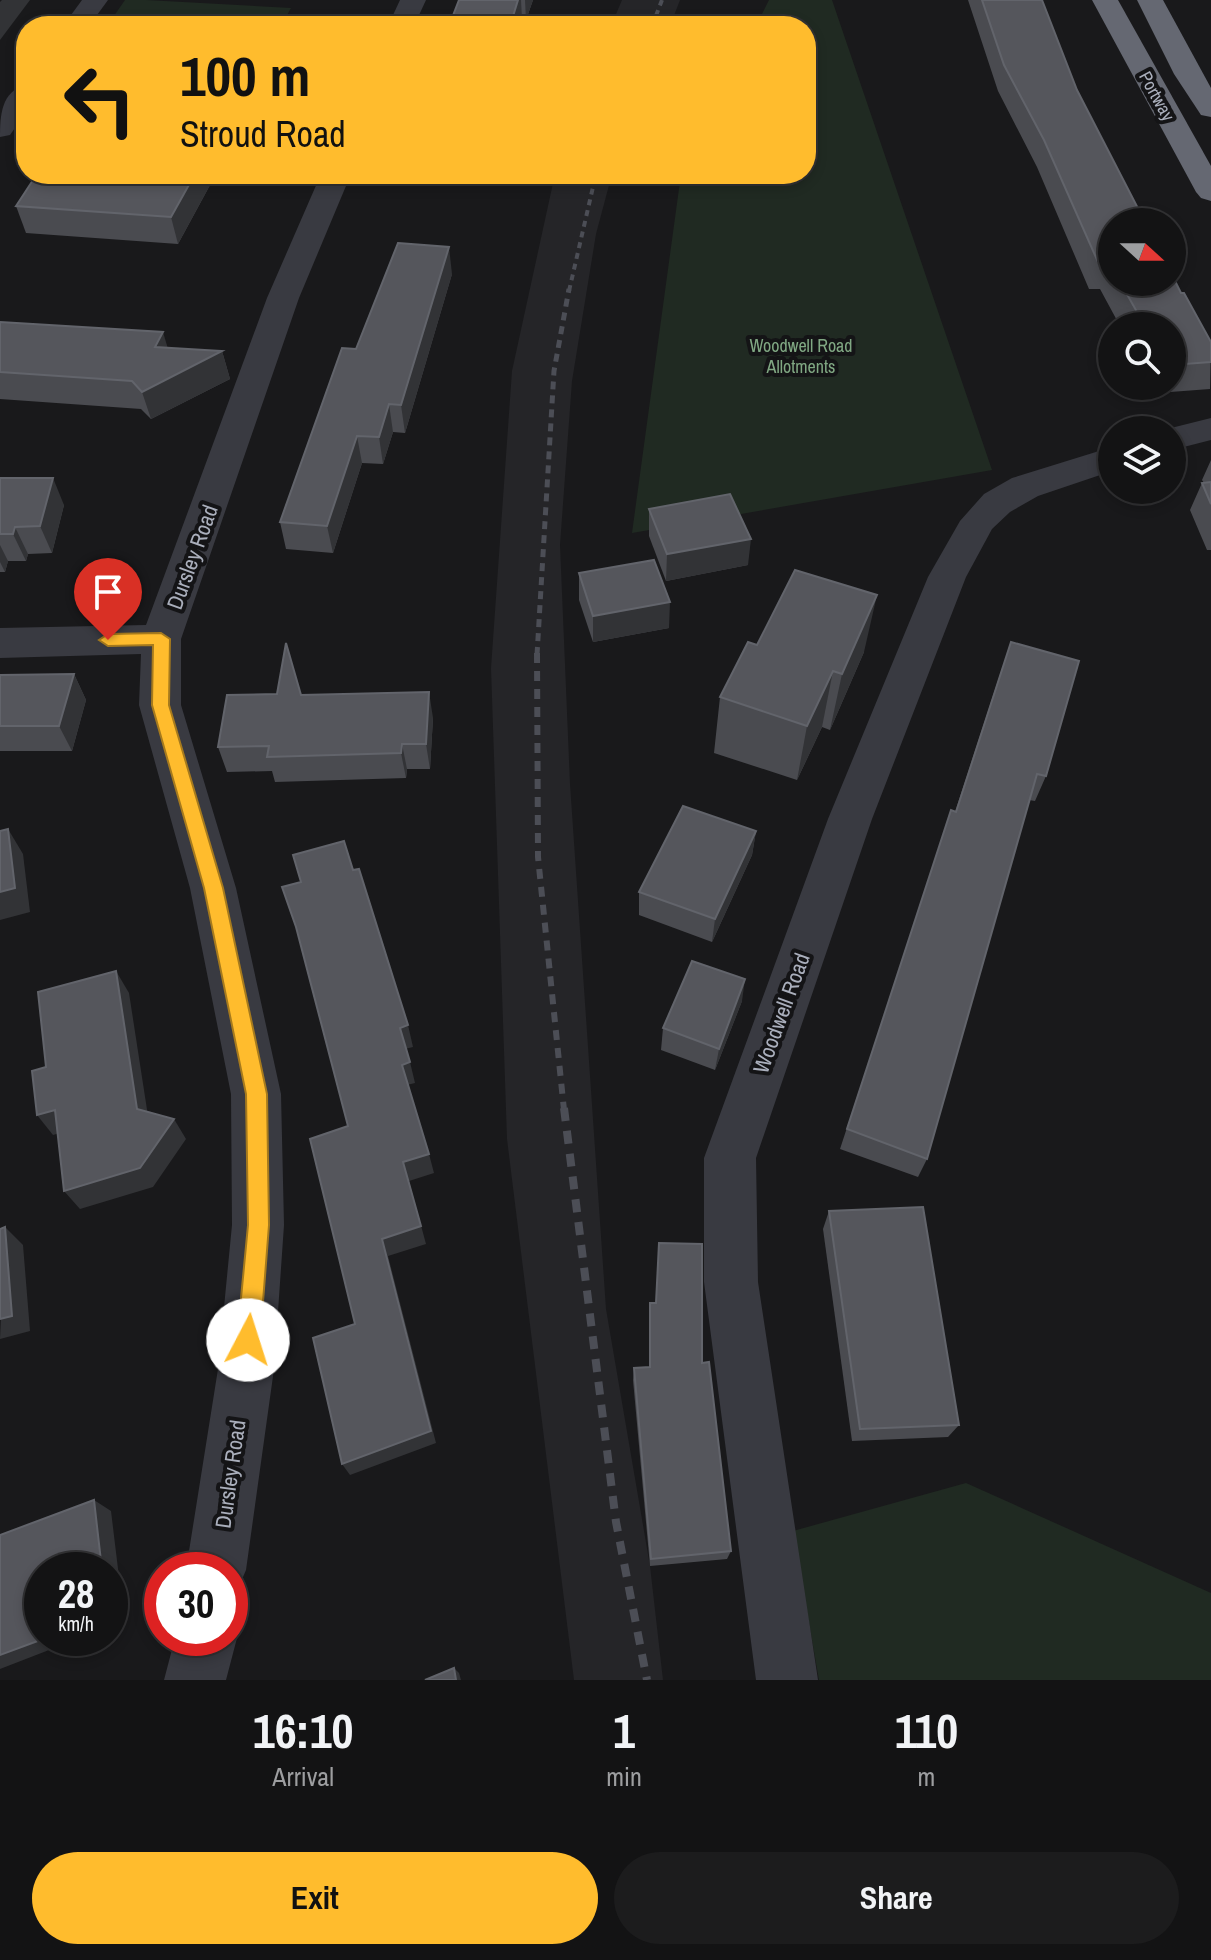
<!DOCTYPE html>
<html lang="en">
<head>
<meta charset="utf-8">
<style>
  body { margin:0; font-family:"Archivo Narrow",sans-serif; background:#1c1c1d; color:#f1f3f6; height:100vh; display:flex; flex-direction:column; font-size:30px; white-space:nowrap }
  * { box-sizing:border-box; margin:0 }
  p { font-size:26px; color:#9d9ea0 }
  .icon { flex:none; width:44px; height:44px; fill:none; stroke:currentColor; stroke-width:2; stroke-linecap:round; stroke-linejoin:round }
  .map { position:relative; height:1680px; overflow:hidden }
  .drawer { display:flex; flex-direction:column; background:#131314; flex:1 }
  .drawer>* { flex:none }
  .banner { position:absolute; left:16px; top:16px; width:800px; height:168px; border-radius:32px; box-shadow:0 4px 12px #0003,0 0 0 2px #323234; background:#ffbc2d; color:#111; overflow:hidden }
  .needle { width:52px; rotate:111deg }
  .tools { position:absolute; left:1098px; top:208px; display:grid; gap:16px }
  .tools a { display:grid; place-items:center; width:88px; height:88px; border-radius:50%; background:#131314; box-shadow:0 4px 12px #0003,0 0 0 2px #323234; font-size:40px }
  .speed { position:absolute; left:24px; top:1552px; display:flex; gap:16px; font-size:40px; font-weight:700; text-align:center }
  .speed>* { display:grid; place-content:center; width:104px; height:104px; border-radius:50%; background:#131314; box-shadow:0 4px 12px #0003,0 0 0 2px #323234; line-height:1 }
  .speed small { font-size:20px; font-weight:400 }
  .speed .limit { border:12px solid #d22; background:#fff; color:#111 }
  .pin { position:absolute; display:grid; place-items:center; width:68px; height:68px; color:#fff; margin:-82px -34px; border-radius:50% 50% 50% 0; rotate:-45deg; box-shadow:0 0 8px #0007 }
  .pin .icon { rotate:45deg }
  .me { position:absolute; width:88px; margin:-44px; rotate:5deg; stroke-linejoin:round; filter:drop-shadow(0 0 6px #0008) }
  .turn { display:flex; align-items:center; gap:28px; height:168px; padding:0 32px; font-size:36px }
  .turn .icon { width:104px; height:104px; stroke-width:2.5 }
  .turn b { display:block; font-size:56px; line-height:68px }
  .eta { display:flex; justify-content:space-evenly; align-items:center; height:136px; text-align:center }
  .eta b { font-size:48px; font-weight:700; line-height:56px }
  .button { display:flex; gap:16px; margin-top:auto; padding:16px 32px }
  .button a { flex:1; height:92px; border-radius:48px; background:#ffbc2d; color:#111; font-size:32px; font-weight:700; line-height:92px; text-align:center }
  .button a+a { background:#1c1c1d; color:#f1f3f6 }
  .map>svg:first-child { display:block }
  .built { fill:#252528 }
  .green { fill:#202a22 }
  .lines { fill:none; stroke-linecap:round; stroke-linejoin:round }
  .street { fill:#393a41; fill-rule:evenodd }
  .highway { fill:#656872; fill-rule:evenodd }
  .rail-far3 { stroke:#4c4e56; stroke-width:4; stroke-dasharray:6 5; stroke-linecap:butt }
  .rail-far2 { stroke:#4c4e56; stroke-width:5; stroke-dasharray:8 6; stroke-linecap:butt }
  .rail-far1 { stroke:#4c4e56; stroke-width:6; stroke-dasharray:10 8; stroke-linecap:butt }
  .rail { stroke:#4c4e56; stroke-width:8; stroke-dasharray:13 10; stroke-linecap:butt }
  .wall { fill:#4a4b50 }
  .shaded-wall { fill:#323336 }
  .building { fill:#55565c; stroke:#62646b; stroke-width:2 }
  .route { fill:#ffbc2d; stroke:#a67a1d; stroke-width:2 }
  .labels { text-anchor:middle; dominant-baseline:central; stroke-width:8; stroke-linejoin:round; paint-order:stroke }
  .far-street-label { font-size:18px; fill:#aaafbc; stroke:#141416 }
  .far-park-label { font-size:18px; fill:#80a883; stroke:#141416 }
  .street-label { font-size:22px; fill:#aaafbc; stroke:#141416 }
</style>
</head>
<body>
<div class="map">
<svg width="1211" height="1680" viewBox="0 0 1211 1680">
  <rect width="100%" height="100%" fill="#19191b"/>
  <g class="built">
    <path d="M622 0H680L670 26H611Z"/>
    <path d="M555 174H612L596 234 572 381 560 545 570 784 606 1309 650 1566 663 1680H574L507 1139 491 668 512 371Z"/>
  </g>
  <g class="green">
    <path d="M125 0H146L291 8 281 26H107Z"/>
    <path d="M769 0H832L992 470 632 533 681 174H806V26H756Z"/>
    <path d="M966 1483 1211 1593V1680H819L793 1531Z"/>
  </g>
  <g class="lines">
    <g class="street">
      <path d="M82 0H108L89 26H63Z"/>
      <path d="M400 0H426L414 26H388Z"/>
      <path d="M26 85V112L10 135 0 137C0 116 1 91 26 85Z"/>
      <path d="M321 174H351L299 298 181 639V705L236 888 281 1094 284 1225 274 1369 246 1570 237 1591 230 1594V1570H186L218 1369 232 1225 231 1094 190 888 139 705 141 654 0 658V628L146 625 267 298Z"/>
      <path d="M1211 418V440L1172 450V430H1163Z"/>
      <path d="M1112 447V471L1038 496 1010 512 992 529 966 577 872 819 756 1158 758 1282 818 1680H756L704 1282V1158L828 819 928 577 960 521 984 494 1012 478Z"/>
      <path d="M230 1621 237 1638 226 1680H164L175 1638H230Z"/>
    </g>
    <g class="highway">
      <path d="M1092 0H1118L1211 166V201L1201 198 1196 192Z"/>
      <path d="M1137 0H1163L1211 88V117L1201 115 1174 74Z"/>
    </g>
    <g class="rail-far3">
      <path d="M652 26 662 0"/>
      <path d="M569 291 596 174"/>
    </g>
    <path class="rail-far2" d="M537 655 554 371 569 289"/>
    <path class="rail-far1" d="M537 653 538 857 564 1110"/>
    <path class="rail" d="M564 1108 616 1522 647 1680"/>
  </g>
  <g class="wall">
    <path d="M459 0H533L526 20 522 19 520 26H449Z"/>
    <path d="M968 0H1042L1112 222V282H1172L1181 293 1211 342 1210 389 1157 393 1153 386H1172V326H1120L1100 289H1089L1037 167 998 91Z"/>
    <path d="M37 174H216L178 244 26 233 16 206Z"/>
    <path d="M452 274 405 433 393 432 383 464 362 463 333 553 286 549 280 522 356 349Z"/>
    <path d="M0 322 168 348 222 351 230 379 151 419 141 409 0 399Z"/>
    <path d="M1211 460V550H1207L1190 510 1202 483H1204L1202 480Z"/>
    <path d="M0 478 64 505 52 553 28 554 26 561H8L5 572H0Z"/>
    <path d="M649 509 748 565 666 581 649 536Z"/>
    <path d="M579 573 669 628 593 642 579 600Z"/>
    <path d="M757 645 864 652 830 730 822 727 797 780 714 753 720 697Z"/>
    <path d="M1002 668 1046 776 1035 801 1029 800 927 1159 918 1177 840 1149 943 835 955 812Z"/>
    <path d="M74 674 86 700 72 751H0V675Z"/>
    <path d="M433 718 430 769H407L406 778 275 782 272 771 227 772 218 747Z"/>
    <path d="M756 831 752 855 712 942 639 915V892Z"/>
    <path d="M742 1001 715 1070 661 1050 663 1028Z"/>
    <path d="M829 1211 959 1425 948 1437 852 1441 823 1229Z"/>
    <path d="M659 1243 702 1363 731 1551 727 1559 650 1566 633 1380 634 1368 649 1367V1317L650 1303H656Z"/>
  </g>
  <g class="shaded-wall">
    <path d="M2 0H30L0 40V2Z"/>
    <path d="M518 0H521L522 19 520 26H510Z"/>
    <path d="M525 0H533L526 20Z"/>
    <path d="M195 174H216L178 244 171 217Z"/>
    <path d="M449 247 452 274 405 433 401 405Z"/>
    <path d="M163 332 171 359 155 347Z"/>
    <path d="M222 351 230 379 151 419 142 392Z"/>
    <path d="M389 404 393 432 383 464 379 437Z"/>
    <path d="M357 436 362 463 333 553 327 526Z"/>
    <path d="M53 478 64 505 52 553 40 526Z"/>
    <path d="M15 527 28 554 26 561 13 534Z"/>
    <path d="M751 539 748 565 666 581 667 554Z"/>
    <path d="M0 545 8 561 5 572 0 562Z"/>
    <path d="M877 595 864 652 830 730 842 674Z"/>
    <path d="M670 602 669 628 593 642V616Z"/>
    <path d="M833 671 822 727 797 780 807 726Z"/>
    <path d="M74 674 86 700 72 751 59 726Z"/>
    <path d="M429 692 433 718 430 769 426 744Z"/>
    <path d="M402 744 407 769 406 778 401 753Z"/>
    <path d="M8 829 23 854 30 912 0 920V892Z"/>
    <path d="M756 831 752 855 712 942 715 919Z"/>
    <path d="M116 971 129 993 150 1129 137 1109Z"/>
    <path d="M745 979 742 1001 715 1070 719 1049Z"/>
    <path d="M408 1025 413 1047 405 1049 400 1028Z"/>
    <path d="M410 1062 415 1083 407 1085 402 1065Z"/>
    <path d="M55 1110 70 1130 53 1135 37 1115Z"/>
    <path d="M174 1119 186 1139 153 1187 80 1209 64 1191Z"/>
    <path d="M429 1154 434 1173 409 1181 426 1244 388 1256 436 1443 350 1475 342 1464 382 1239 403 1162Z"/>
    <path d="M5 1227 23 1245 30 1331 0 1339Z"/>
    <path d="M94 1500 111 1511 123 1610 110 1615V1570H102Z"/>
    <path d="M42 1638H61L62 1645 0 1669V1655Z"/>
    <path d="M454 1668 459 1673 461 1680H456Z"/>
  </g>
  <g class="building">
    <path d="M459 0H518L510 26H449Z"/>
    <path d="M982 0H1042L1077 90 1145 222H1112V267L1109 261 1098 262 1044 140 1004 65Z"/>
    <path d="M37 174H195L171 217 16 206Z"/>
    <path d="M398 243 449 247 401 405 389 404 379 437 357 436 327 526 280 522 342 348 356 349Z"/>
    <path d="M1172 275 1181 293H1184L1211 342V362L1172 365V326H1145L1120 282H1172Z"/>
    <path d="M0 322 163 332 155 347 222 351 142 392 132 381 0 372Z"/>
    <path d="M0 478H53L40 526 15 527 13 534H0Z"/>
    <path d="M1211 482V504L1202 483Z"/>
    <path d="M730 494 751 539 667 554 649 509Z"/>
    <path d="M654 560 670 602 593 616 579 573Z"/>
    <path d="M795 570 877 595 842 674 833 671 807 726 720 697 748 642 757 645Z"/>
    <path d="M1011 642 1079 661 1046 776 1037 774 927 1159 847 1129 951 810 956 812Z"/>
    <path d="M286 643 301 695 429 692 426 744H402L401 753 267 757 269 746 218 747 227 695 277 694Z"/>
    <path d="M74 674 59 726H0V675Z"/>
    <path d="M683 806 756 831 715 919 639 892Z"/>
    <path d="M8 829 15 888 0 892V831Z"/>
    <path d="M344 841 353 870 359 869 408 1025 400 1028 410 1062 402 1065 429 1154 403 1162 421 1226 382 1239 431 1431 342 1464 313 1338 355 1324 310 1139 348 1126 296 927 282 887 301 882 293 855Z"/>
    <path d="M692 961 745 979 719 1049 663 1028Z"/>
    <path d="M116 971 137 1109 174 1119 140 1168 64 1191 55 1110 37 1115 32 1071 46 1067 38 992Z"/>
    <path d="M923 1207 959 1425 860 1429 829 1211Z"/>
    <path d="M5 1227 12 1316 0 1319V1229Z"/>
    <path d="M659 1243 702 1244V1363L709 1362 731 1551 651 1559 634 1368 650 1367V1303H656Z"/>
    <path d="M94 1500 102 1570H42V1627H41L43 1639 0 1655V1535Z"/>
    <path d="M454 1668 456 1680H425Z"/>
  </g>
  <path class="route" d="M161 633 170 639 169 705 223 888 267 1094 269 1225 260 1340 256 1348 248 1352 240 1348 237 1340 248 1225 246 1094 204 888 152 705 153 645 108 646 99 640 108 634Z"/>
  <g class="labels">
    <g class="far-street-label">
      <text transform="translate(1157 96) rotate(61)">Portway</text>
    </g>
    <g class="far-park-label">
      <text x="801" y="345">Woodwell Road<tspan x="801" dy="21">Allotments</tspan></text>
    </g>
    <g class="street-label">
      <text transform="translate(192 557) rotate(-70)">Dursley Road</text>
      <text transform="translate(781 1013) rotate(-70)">Woodwell Road</text>
      <text transform="translate(230 1474) rotate(-82)">Dursley Road</text>
    </g>
  </g>
</svg>
<div class="tools">
<a><svg class="needle" viewBox="-14 -14 28 28"><path d="M0-13l5 13h-10z" fill="#e53935"/><path d="M0 13l5-13h-10z" fill="#9d9ea0"/></svg></a>
<a><svg class="icon" aria-label="search" viewBox="0 0 24 24"><circle cx="10" cy="10" r="6"/><path d="M15 15l6 6"/></svg></a>
<a><svg class="icon" aria-label="layers" viewBox="0 0 24 24"><path d="M12 4l9 5-9 5-9-5zM3 14l9 5 9-5"/></svg></a>
</div>
<div class="speed"><div>28<small>km/h</small></div><div class="limit">30</div></div>
<div class="pin" style="left:108px;top:640px;background:#d93025"><svg class="icon" aria-label="arrive" viewBox="0 0 24 24"><path d="M6 21V4h12l-3 4 3 4H6"/></svg></div>
<svg class="me" style="left:248px;top:1340px" viewBox="-20 -20 40 40"><circle r="19" fill="#fff"/><path d="M0-13L10 11 0 6-10 11z" fill="#ffbc2d"/></svg>
<div class="banner">
<div class="turn"><svg class="icon" aria-label="left" viewBox="0 0 24 24"><path d="M17 20v-9H6M10 6l-5 5 5 5"/></svg><div><b>100 m</b>Stroud Road</div></div>
</div>
</div>
<section class="drawer">
<div class="eta">
<div><b>16:10</b><p>Arrival</p></div>
<div><b>1</b><p>min</p></div>
<div><b>110</b><p>m</p></div>
</div>
<div class="button"><a>Exit</a><a>Share</a></div>
</section>
</body>
</html>
